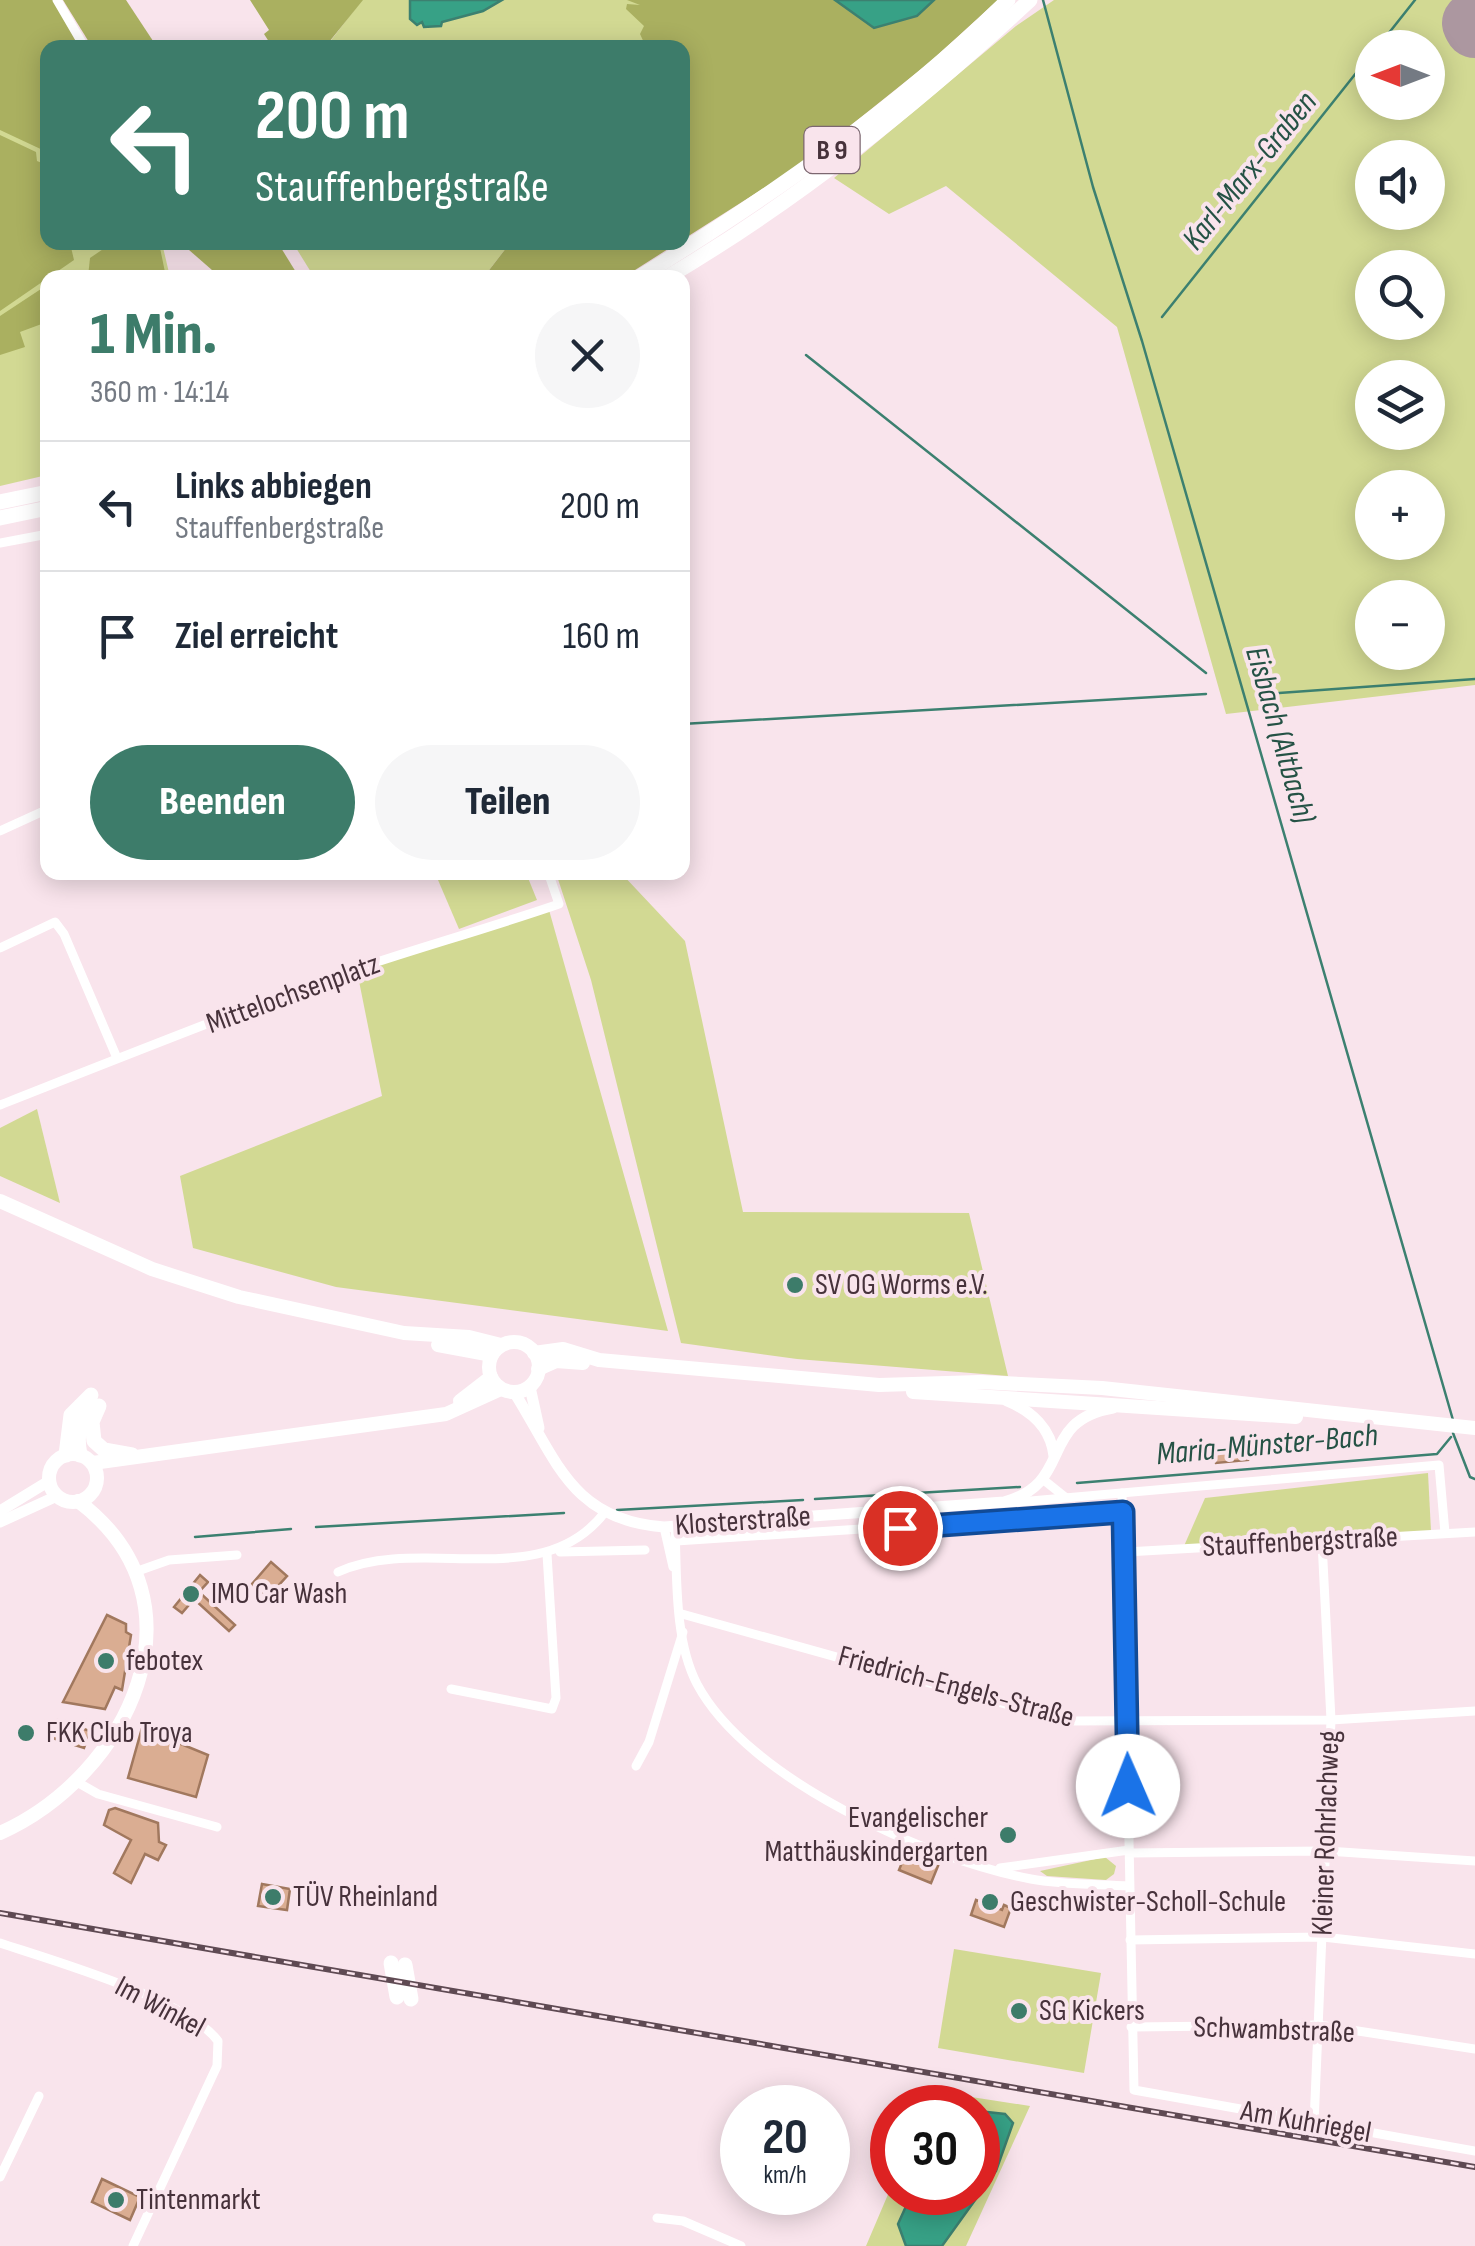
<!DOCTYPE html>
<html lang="de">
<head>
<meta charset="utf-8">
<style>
  body { margin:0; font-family:"Sofia Sans Condensed",sans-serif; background:#f6f6f7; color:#1f2937; height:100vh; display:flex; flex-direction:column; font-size:38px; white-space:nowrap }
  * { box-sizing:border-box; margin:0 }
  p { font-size:32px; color:#747a83 }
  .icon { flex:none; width:55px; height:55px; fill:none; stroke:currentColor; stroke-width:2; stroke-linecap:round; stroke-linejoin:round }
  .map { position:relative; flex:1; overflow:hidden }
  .panel { position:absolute; left:40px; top:270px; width:650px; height:610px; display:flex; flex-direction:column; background:#fff; border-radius:20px; box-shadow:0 5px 25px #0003 }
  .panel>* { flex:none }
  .guide { position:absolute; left:40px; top:40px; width:650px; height:210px; border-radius:20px; box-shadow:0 5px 25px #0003; background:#3d7c6a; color:#fff; overflow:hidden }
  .needle { width:65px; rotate:270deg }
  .buttons { position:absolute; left:1355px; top:30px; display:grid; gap:20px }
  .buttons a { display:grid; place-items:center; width:90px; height:90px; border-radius:50%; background:#fff; box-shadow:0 5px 25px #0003; font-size:50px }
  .speed { position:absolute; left:720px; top:2085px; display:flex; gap:20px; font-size:50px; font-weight:700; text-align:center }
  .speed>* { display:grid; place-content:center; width:130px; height:130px; border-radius:50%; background:#fff; box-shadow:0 5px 25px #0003; line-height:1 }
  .speed small { font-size:25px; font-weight:400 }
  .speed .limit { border:15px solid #d22; background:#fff; color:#111 }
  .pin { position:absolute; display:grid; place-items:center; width:85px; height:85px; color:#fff; margin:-42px; border:5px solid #fff; border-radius:50%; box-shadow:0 2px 10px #0007 }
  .me { position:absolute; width:110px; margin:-55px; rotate:359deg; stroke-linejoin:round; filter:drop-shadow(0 0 8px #0008) }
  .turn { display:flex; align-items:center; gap:35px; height:210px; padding:0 50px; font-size:45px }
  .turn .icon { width:130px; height:130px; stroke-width:2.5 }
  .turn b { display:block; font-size:70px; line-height:85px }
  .round { display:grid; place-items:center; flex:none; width:105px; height:105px; border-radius:52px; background:#f6f6f7 }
  .head { display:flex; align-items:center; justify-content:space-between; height:170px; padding:0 50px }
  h1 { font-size:60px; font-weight:800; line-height:75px; color:#3d7c6a }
  .button { display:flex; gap:20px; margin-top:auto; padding:20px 50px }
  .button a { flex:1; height:115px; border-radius:60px; background:#3d7c6a; color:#fff; font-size:40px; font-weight:800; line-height:115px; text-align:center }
  .button a+a { background:#f6f6f7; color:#1f2937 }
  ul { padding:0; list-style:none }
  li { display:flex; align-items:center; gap:30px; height:130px; padding:0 50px; border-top:2px solid #e0e1e3 }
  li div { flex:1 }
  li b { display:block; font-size:38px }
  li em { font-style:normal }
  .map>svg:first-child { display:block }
  .green { fill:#d2d993; fill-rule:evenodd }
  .forest { fill:#aab060 }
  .water { fill:#37a186; stroke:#3c8070; stroke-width:2.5 }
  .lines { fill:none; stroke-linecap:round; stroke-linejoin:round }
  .stream { stroke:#3c8070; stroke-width:2.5 }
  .runway { stroke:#ac97a0; stroke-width:62 }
  .building { fill:#daad92; stroke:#a1785e; stroke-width:2.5 }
  .minor { stroke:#fff; stroke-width:9 }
  .tertiary { stroke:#fff; stroke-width:11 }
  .secondary { stroke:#fff; stroke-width:14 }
  .trunk { stroke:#fff; stroke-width:15 }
  .rail-casing { stroke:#5f4a53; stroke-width:6 }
  .rail { stroke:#f9e4ec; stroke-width:2.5; stroke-dasharray:8; stroke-linecap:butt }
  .route-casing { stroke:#114b97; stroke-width:25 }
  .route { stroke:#1a73e8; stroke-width:18 }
  .poi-dot { fill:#3d7c6a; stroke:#f9e4ec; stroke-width:4 }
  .labels { text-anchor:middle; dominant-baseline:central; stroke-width:8; stroke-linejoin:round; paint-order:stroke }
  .shield { fill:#f9e4ec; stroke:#7c6770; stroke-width:2.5 }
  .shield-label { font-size:28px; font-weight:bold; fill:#47323b }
  .street-label { font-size:30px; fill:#47323b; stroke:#f9e4ec }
  .poi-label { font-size:30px; fill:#47323b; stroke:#f9e4ec; text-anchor:start }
  .water-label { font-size:32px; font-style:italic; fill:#255245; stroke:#f9e4ec }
</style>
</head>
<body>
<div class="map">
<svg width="1475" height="2246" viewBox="0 0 1475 2246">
  <rect width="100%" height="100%" fill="#f9e4ec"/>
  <g class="green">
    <path d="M0 0 48 48V242L162 243 170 277 48 278 47 475 0 486Z"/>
    <path d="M362 0H682V48H325Z"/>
    <path d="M1054 0H1475V685L1226 714 1117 327 946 186 889 214 834 178 1016 26ZM1372 48H1428V102H1372ZM1372 158H1428V212H1372ZM1372 268H1428V322H1372ZM1372 378H1428V432H1372ZM1372 488H1428V542H1372ZM1372 598H1428V652H1372Z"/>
    <path d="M293 243H510L483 278 314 277Z"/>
    <path d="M435 873H526L537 900 459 929Z"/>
    <path d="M556 873H621L685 941 743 1212 969 1213 1008 1376 797 1359 681 1343 591 980Z"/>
    <path d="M549 910 668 1331 336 1287 193 1248 180 1176 382 1096 357 971Z"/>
    <path d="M37 1109 60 1203 0 1176V1128Z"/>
    <path d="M1428 1473 1431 1531 1184 1546 1205 1498Z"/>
    <path d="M1105 1857 1116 1866 1114 1874 1106 1880 1047 1876 1040 1871Z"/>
    <path d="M954 1949 1101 1973 1084 2073 938 2048Z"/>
    <path d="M933 2091 1030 2106 966 2246H866L892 2185V2192H978V2108L926 2107Z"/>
  </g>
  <g class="forest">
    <path d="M0 0H55L83 47 48 48 47 152 0 130Z"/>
    <path d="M63 0H126L157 47H92Z"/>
    <path d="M250 0H363L325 47 273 48 264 34 269 30Z"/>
    <path d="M627 0H835L874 28 917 16 934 0H998L930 62 805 162 624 277 483 278 510 243 682 242V48L646 47 640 34 644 26 626 9 627 4 640 5Z"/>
    <path d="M0 135 36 152 37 161 47 165 48 242 70 243 74 260 0 311Z"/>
    <path d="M112 243H159L166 277H88L90 258Z"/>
    <path d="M181 243H278L299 277H220Z"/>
    <path d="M47 285V322L20 332 25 347 0 355V316Z"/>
  </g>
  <g class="water">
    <path d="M410 0H502L483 11 442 22 441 26 424 27 422 22 417 25 410 19Z"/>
    <path d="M835 0H934L917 16 874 28Z"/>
    <path d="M978 2111 1005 2114 1013 2123 996 2171 942 2246H906L898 2224 912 2193 978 2192Z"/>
  </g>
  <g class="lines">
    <g class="stream">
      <path d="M1043 0 1093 187 1142 341 1453 1420"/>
      <path d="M1377 48 1415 0"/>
      <path d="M1162 317 1372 53"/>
      <path d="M806 355 1206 673"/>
      <path d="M1279 693 1475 679"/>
      <path d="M682 724 1206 694"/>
      <path d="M1453 1433 1470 1477 1475 1479"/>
      <path d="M1077 1483 1437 1454 1451 1437"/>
      <path d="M815 1499 1020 1487"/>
      <path d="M617 1510 803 1500"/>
      <path d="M316 1527 564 1513"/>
      <path d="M195 1537 291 1529"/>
    </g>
    <path class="runway" d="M1473 23 1475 27"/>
  </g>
  <g class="building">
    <path d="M1246 1444 1248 1460 1216 1463 1214 1449Z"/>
    <path d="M271 1562 287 1576 267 1598 252 1584Z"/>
    <path d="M200 1575 208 1582 199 1592 235 1625 229 1631 194 1599 182 1613 174 1607Z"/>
    <path d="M107 1615 126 1624V1632L131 1635 122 1690 115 1687 105 1709 63 1702Z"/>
    <path d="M57 1720 90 1731 84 1748 52 1738Z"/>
    <path d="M142 1728 208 1755 196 1797 128 1778Z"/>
    <path d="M115 1808 158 1823 159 1842 166 1845 158 1860 145 1854 131 1883 114 1873 131 1840 104 1825 109 1810Z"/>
    <path d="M906 1853 938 1866 931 1883 899 1870Z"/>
    <path d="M262 1884 290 1889 287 1910 258 1906Z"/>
    <path d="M976 1900 1002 1910 1004 1905 1011 1908 1004 1927 971 1915Z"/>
    <path d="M102 2179 140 2197 130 2220 92 2202Z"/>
  </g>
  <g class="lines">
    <g class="minor">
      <path d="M57 0 85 48"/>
      <path d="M0 543 48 534"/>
      <path d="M0 831 48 809"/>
      <path d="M0 948 55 922 64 934 117 1058"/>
      <path d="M0 1105C99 1066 197 1027 298 989 384 957 472 934 559 904L548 872"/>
      <path d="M1045 1481 1065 1497"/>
      <path d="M1122 1493 1134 2090 1475 2151"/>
      <path d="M1007 1503 1439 1465 1445 1533"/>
      <path d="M664 1527 673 1567"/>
      <path d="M675 1527C677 1575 674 1640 697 1684 748 1780 928 1860 1031 1879 1063 1885 1097 1884 1129 1886"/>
      <path d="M676 1541 1123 1512"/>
      <path d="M560 1552 645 1550"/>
      <path d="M1126 1552 1475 1532"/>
      <path d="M135 1572 169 1560 237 1555"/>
      <path d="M338 1572C422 1534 542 1595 605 1512"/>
      <path d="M682 1614 1066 1721 1331 1720 1475 1711"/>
      <path d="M451 1689 552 1709 556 1698 547 1554"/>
      <path d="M636 1766 649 1742 683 1632"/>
      <path d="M77 1782 98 1794 217 1827"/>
      <path d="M1129 1853 1327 1851 1475 1861"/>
      <path d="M1000 1868 1129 1850"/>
      <path d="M1130 1940 1323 1937 1475 1954"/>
      <path d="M0 1943C51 1960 187 1999 218 2041L217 2066 133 2246"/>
      <path d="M1131 2027 1319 2025 1475 2049"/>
      <path d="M1314 2124 1331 1720 1322 1542"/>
      <path d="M0 2177 39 2096"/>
      <path d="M657 2218 683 2221 741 2246"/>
    </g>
    <g class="tertiary">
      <path d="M530 1387 539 1428"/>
      <path d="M514 1392C557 1460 571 1520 664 1527L1004 1502C1075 1483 1037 1421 1113 1408"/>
      <path d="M1007 1401C1032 1411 1051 1429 1054 1456"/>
      <path d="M0 1511 49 1481"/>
      <path d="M0 1522 57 1496"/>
    </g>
    <g class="secondary">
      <path d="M0 1201 152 1269 239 1297 404 1333 469 1337 501 1345"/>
      <circle cx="514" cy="1367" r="25"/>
      <path d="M438 1345 492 1355"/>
      <path d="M534 1353 563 1349 599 1360 879 1385 980 1382 1102 1388 1475 1428"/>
      <path d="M538 1369 556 1361 583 1363"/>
      <path d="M913 1392 1296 1417"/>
      <path d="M460 1401 491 1377"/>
      <circle cx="73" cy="1478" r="24"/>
      <path d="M93 1463 446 1414 501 1389"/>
      <path d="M0 1833C128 1776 213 1602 78 1501"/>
    </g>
    <g class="trunk">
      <path d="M638 278C771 196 897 109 1008 0"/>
      <path d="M666 278C800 199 916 105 1030 0"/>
      <path d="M0 502 48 492"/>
      <path d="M0 518 48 508"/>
      <path d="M99 1406 92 1422 94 1441 104 1450 132 1455"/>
      <path d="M66 1455 71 1415 91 1395"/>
      <path d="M80 1455C76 1434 78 1418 97 1407"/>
      <path d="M391 1963 397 1997"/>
      <path d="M405 1965 411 1999"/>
    </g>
    <g class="rail-casing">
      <path id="rail" d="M0 1913 1475 2167"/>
    </g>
    <use href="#rail" class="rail"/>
  </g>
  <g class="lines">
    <g class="route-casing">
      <path id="route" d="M900 1528 1123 1512 1128 1786"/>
    </g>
    <use href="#route" class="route"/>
  </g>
  <g class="poi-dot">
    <circle cx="795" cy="1285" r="10"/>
    <circle cx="191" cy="1594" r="10"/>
    <circle cx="106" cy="1661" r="10"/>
    <circle cx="26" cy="1733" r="10"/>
    <circle cx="1008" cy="1835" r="10"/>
    <circle cx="273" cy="1897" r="10"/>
    <circle cx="990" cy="1902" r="10"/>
    <circle cx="1019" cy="2011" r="10"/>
    <circle cx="116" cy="2200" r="10"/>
  </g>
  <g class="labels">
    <rect class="shield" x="804.5" y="127" width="55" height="46" rx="8"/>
    <g class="shield-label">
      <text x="832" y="150">B 9</text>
    </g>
    <g class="street-label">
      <text transform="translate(293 994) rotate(-20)">Mittelochsenplatz</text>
      <text transform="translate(743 1521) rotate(-4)">Klosterstraße</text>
      <text transform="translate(1300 1542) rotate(-3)">Stauffenbergstraße</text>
      <text transform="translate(956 1687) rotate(15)">Friedrich-Engels-Straße</text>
      <text transform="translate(1326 1833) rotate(-88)">Kleiner Rohrlachweg</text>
      <text transform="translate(160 2007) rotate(28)">Im Winkel</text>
      <text transform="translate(1274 2030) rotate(2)">Schwambstraße</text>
      <text transform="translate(1306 2122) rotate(10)">Am Kuhriegel</text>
    </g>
    <g class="poi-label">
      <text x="815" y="1285">SV OG Worms e.V.</text>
      <text x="211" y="1594">IMO Car Wash</text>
      <text x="126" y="1661">febotex</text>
      <text x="46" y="1733">FKK Club Troya</text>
      <text x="988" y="1818" text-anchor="end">Evangelischer<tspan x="988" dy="34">Matthäuskindergarten</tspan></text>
      <text x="293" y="1897">TÜV Rheinland</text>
      <text x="1010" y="1902">Geschwister-Scholl-Schule</text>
      <text x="1039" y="2011">SG Kickers</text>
      <text x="136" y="2200">Tintenmarkt</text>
    </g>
    <g class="water-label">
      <text transform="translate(1250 171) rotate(-51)">Karl-Marx-Graben</text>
      <text transform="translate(1280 735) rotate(74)">Eisbach (Altbach)</text>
      <text transform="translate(1267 1445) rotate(-5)">Maria-Münster-Bach</text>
    </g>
  </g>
</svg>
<div class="buttons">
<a><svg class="needle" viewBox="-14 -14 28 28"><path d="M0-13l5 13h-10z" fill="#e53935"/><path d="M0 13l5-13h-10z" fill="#747a83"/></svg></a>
<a><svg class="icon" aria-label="sound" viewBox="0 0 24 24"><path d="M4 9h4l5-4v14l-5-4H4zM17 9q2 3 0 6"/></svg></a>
<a><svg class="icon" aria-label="search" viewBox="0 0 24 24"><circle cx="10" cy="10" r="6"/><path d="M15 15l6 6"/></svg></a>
<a><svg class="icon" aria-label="layers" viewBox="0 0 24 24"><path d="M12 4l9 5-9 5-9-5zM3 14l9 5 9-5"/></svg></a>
<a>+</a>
<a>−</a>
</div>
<div class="speed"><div>20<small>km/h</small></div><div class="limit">30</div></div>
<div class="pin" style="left:900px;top:1528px;background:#d93025"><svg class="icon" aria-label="arrive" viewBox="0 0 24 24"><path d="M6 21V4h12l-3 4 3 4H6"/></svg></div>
<svg class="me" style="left:1128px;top:1786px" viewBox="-20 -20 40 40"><circle r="19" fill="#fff"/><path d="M0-13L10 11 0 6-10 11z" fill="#1a73e8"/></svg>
<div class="guide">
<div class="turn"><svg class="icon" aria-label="left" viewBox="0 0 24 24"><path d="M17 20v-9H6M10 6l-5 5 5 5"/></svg><div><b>200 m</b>Stauffenbergstraße</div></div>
</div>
<section class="panel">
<div class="head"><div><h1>1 Min.</h1><p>360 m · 14:14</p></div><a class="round"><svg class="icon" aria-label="close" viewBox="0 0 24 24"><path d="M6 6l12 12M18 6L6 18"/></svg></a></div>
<ul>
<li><svg class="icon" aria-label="left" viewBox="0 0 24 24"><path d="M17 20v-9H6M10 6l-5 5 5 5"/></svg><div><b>Links abbiegen</b><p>Stauffenbergstraße</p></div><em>200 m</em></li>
<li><svg class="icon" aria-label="arrive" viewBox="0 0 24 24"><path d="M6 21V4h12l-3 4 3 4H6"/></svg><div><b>Ziel erreicht</b></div><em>160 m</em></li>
</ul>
<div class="button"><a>Beenden</a><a>Teilen</a></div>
</section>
</div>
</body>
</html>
